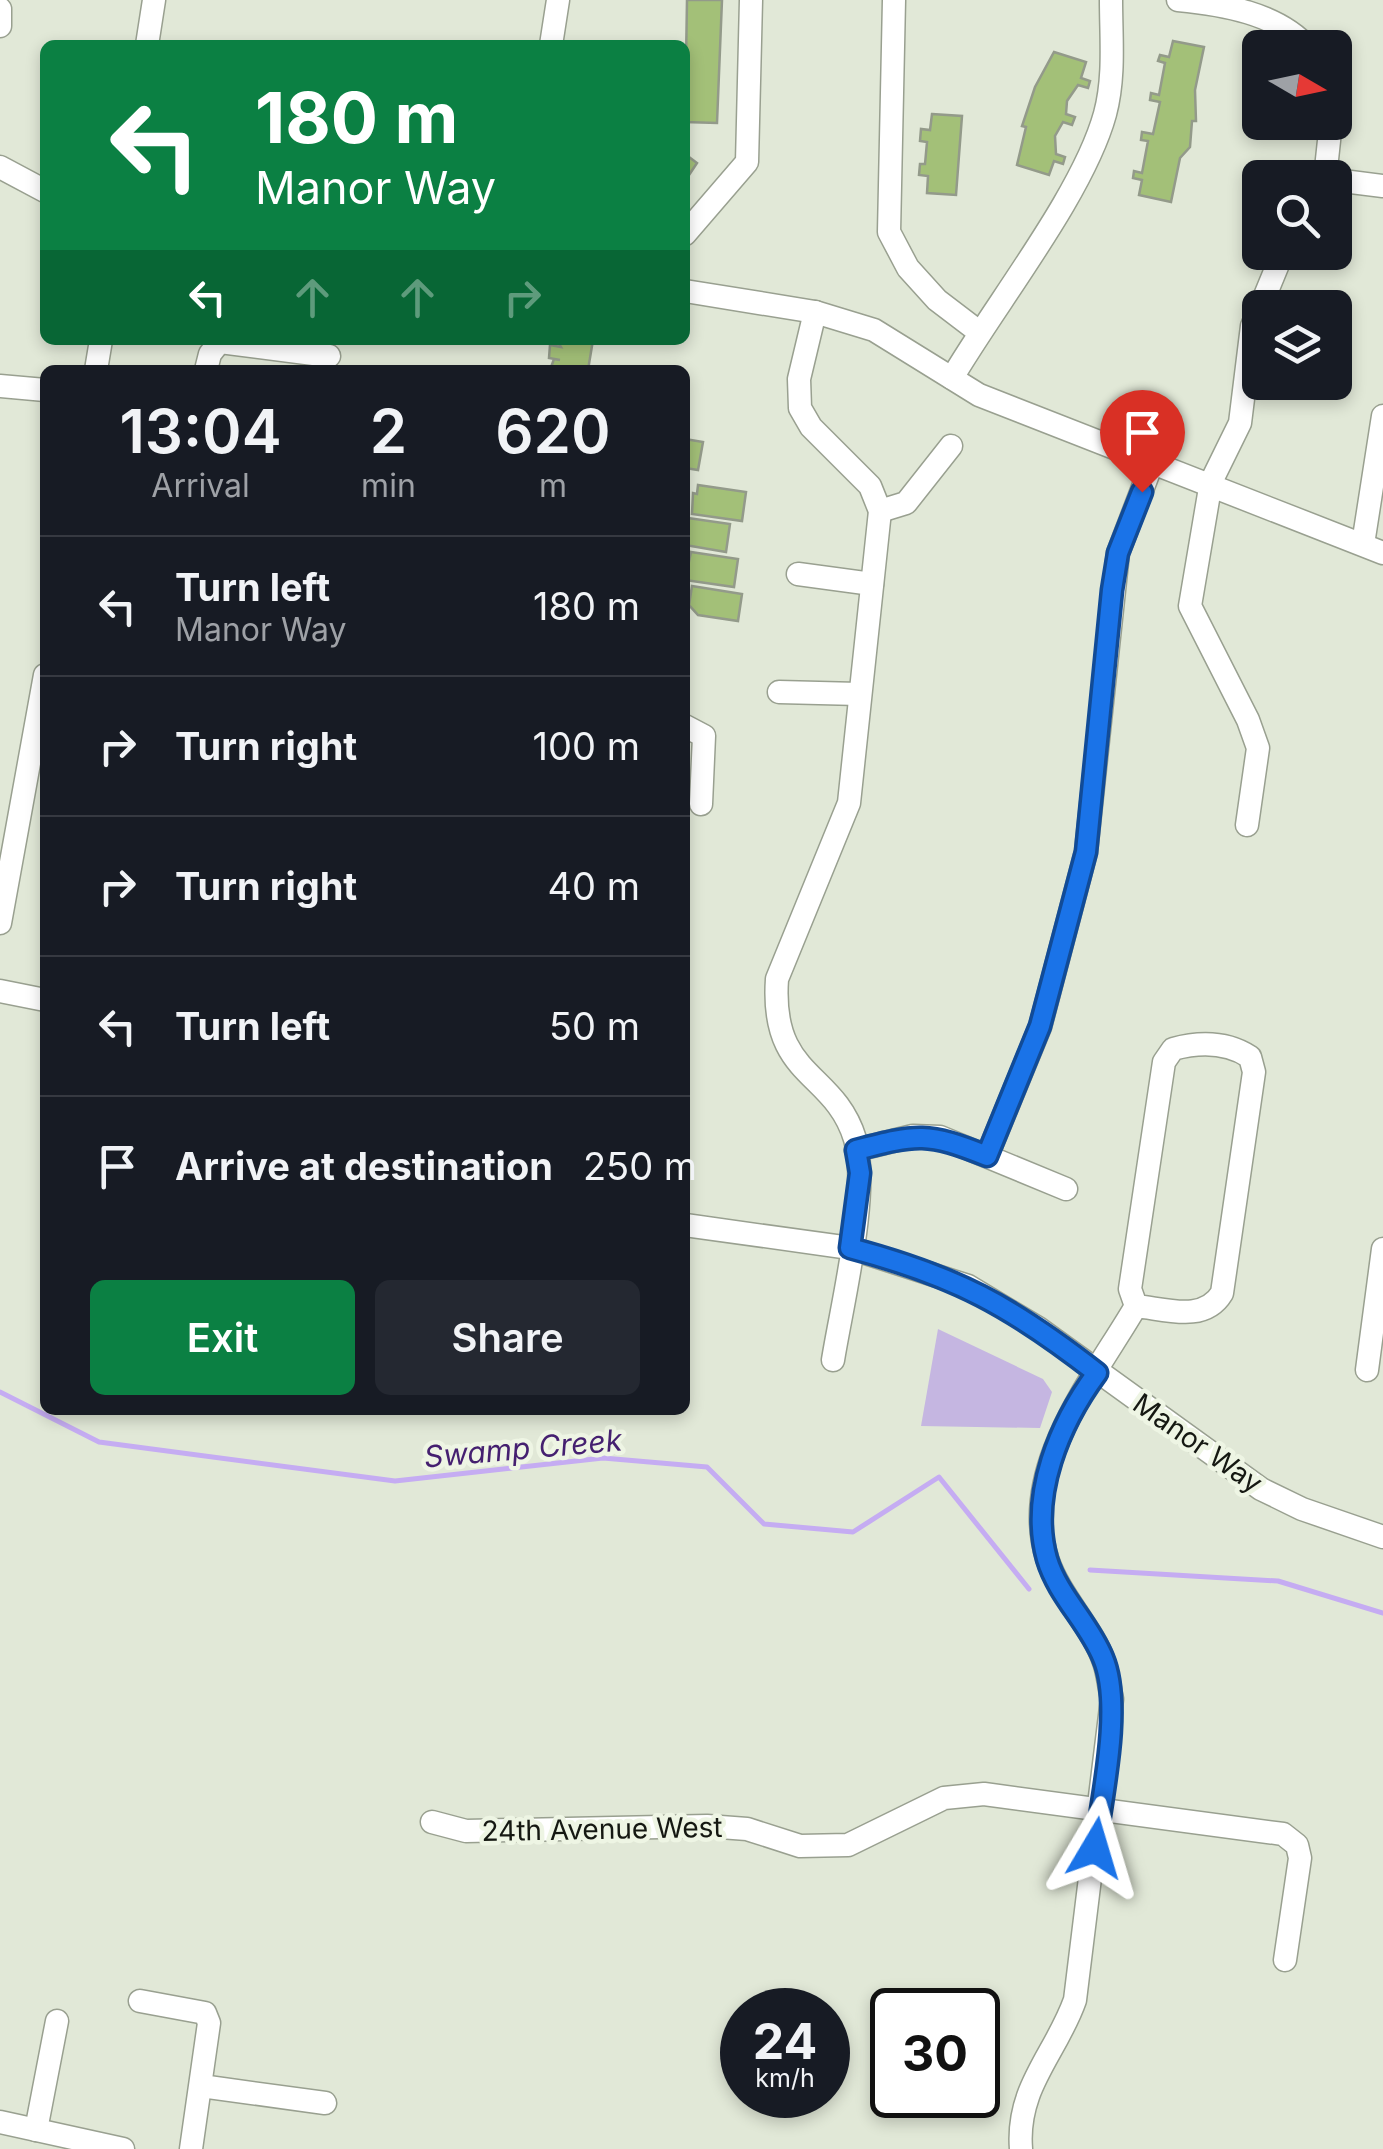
<!DOCTYPE html>
<html lang="en">
<head>
<meta charset="utf-8">
<style>
  body { margin:0; font-family:Inter,sans-serif; background:#242831; color:#f1f3f6; height:100vh; display:flex; flex-direction:column; font-size:38px; white-space:nowrap }
  * { box-sizing:border-box; margin:0 }
  p { font-size:32px; color:#9ea1a6 }
  .icon { flex:none; width:55px; height:55px; fill:none; stroke:currentColor; stroke-width:2; stroke-linecap:round; stroke-linejoin:round }
  .map { position:relative; flex:1; overflow:hidden }
  .side { position:absolute; left:40px; top:365px; width:650px; height:1050px; display:flex; flex-direction:column; background:#171b24; border-radius:15px; box-shadow:0 5px 15px #0003 }
  .side>* { flex:none }
  .banner { position:absolute; left:40px; top:40px; width:650px; height:305px; border-radius:15px; box-shadow:0 5px 15px #0003; background:#0b8043; color:#fff; overflow:hidden }
  .needle { width:65px; rotate:99deg }
  .buttons { position:absolute; left:1242px; top:30px; display:grid; gap:20px }
  .buttons a { display:grid; place-items:center; width:110px; height:110px; border-radius:15px; background:#171b24; box-shadow:0 5px 15px #0003; font-size:50px }
  .speed { position:absolute; left:720px; top:1988px; display:flex; gap:20px; font-size:50px; font-weight:700; text-align:center }
  .speed>* { display:grid; place-content:center; width:130px; height:130px; border-radius:50%; background:#171b24; box-shadow:0 5px 15px #0003; line-height:1 }
  .speed small { font-size:25px; font-weight:400 }
  .speed .limit { border:5px solid #111; border-radius:15px; background:#fff; color:#111 }
  .pin { position:absolute; display:grid; place-items:center; width:85px; height:85px; color:#fff; margin:-102px -42px; border-radius:50% 50% 50% 0; rotate:-45deg; box-shadow:0 0 10px #0007 }
  .pin .icon { rotate:45deg }
  .me { position:absolute; width:110px; margin:-55px; rotate:7deg; stroke-linejoin:round; filter:drop-shadow(0 0 8px #0008) }
  .turn { display:flex; align-items:center; gap:35px; height:210px; padding:0 50px; font-size:45px }
  .turn .icon { width:130px; height:130px; stroke-width:2.5 }
  .turn b { display:block; font-size:70px; line-height:85px }
  .lanes { display:flex; align-items:center; height:95px; padding:0 50px; background:#0003; justify-content:center; gap:50px; direction:ltr }
  .lanes .off { opacity:.35 }
  .eta { display:flex; justify-content:space-evenly; align-items:center; height:170px; text-align:center }
  .eta b { font-size:60px; font-weight:600; line-height:70px }
  .cta { display:flex; gap:20px; margin-top:auto; padding:20px 50px }
  .cta a { flex:1; height:115px; border-radius:15px; background:#0b8043; color:#fff; font-size:40px; font-weight:600; line-height:115px; text-align:center }
  .cta a+a { background:#242831; color:#f1f3f6 }
  ul { padding:0; list-style:none }
  li { display:flex; align-items:center; gap:30px; height:140px; padding:0 50px; border-top:2px solid #363941 }
  li div { flex:1 }
  li b { display:block; font-size:38px }
  li em { font-style:normal }
  .map>svg:first-child { display:block }
  .green { fill:#c5b6e1 }
  .lines { fill:none; stroke-linecap:round; stroke-linejoin:round }
  .stream { stroke:#c5acf2; stroke-width:5 }
  .building { fill:#a3c078; stroke:#939a8a; stroke-width:2.5 }
  .minor-casing { stroke:#99a090; stroke-width:25 }
  .minor { stroke:#fff; stroke-width:22 }
  .route-casing { stroke:#114b97; stroke-width:25 }
  .route { stroke:#1a73e8; stroke-width:18 }
  .labels { text-anchor:middle; dominant-baseline:central; stroke-width:9; stroke-linejoin:round; paint-order:stroke }
  .street-label { font-size:28px; fill:#151812; stroke:#eef5e4 }
  .water-label { font-size:30px; font-style:italic; fill:#452070; stroke:#eef5e4 }
</style>
</head>
<body>
<div class="map">
<svg width="1383" height="2149" viewBox="0 0 1383 2149">
  <rect width="100%" height="100%" fill="#e1e8d7"/>
  <path class="green" d="M938 1329 1043 1379 1052 1392 1040 1428 921 1426Z"/>
  <g class="lines">
    <g class="stream">
      <path d="M0 1392 99 1442 395 1481 603 1458 707 1467 764 1524 853 1532 939 1477 1029 1589"/>
      <path d="M1090 1570 1278 1581 1383 1613"/>
    </g>
  </g>
  <g class="building">
    <path d="M687 0H722L717 123 685 122Z"/>
    <path d="M1173 41 1204 47 1195 90 1196 121H1192L1190 147 1180 158 1171 202 1139 195 1142 180 1133 178 1134 171 1142 173 1148 141 1141 140 1142 132 1153 134 1160 102 1150 100 1151 93 1159 95 1165 63 1158 61 1160 55 1169 57Z"/>
    <path d="M1054 52 1086 62 1081 78 1090 81 1088 88 1078 85 1067 101 1066 114 1075 117 1072 125 1063 122 1055 136 1056 154 1065 157 1063 164 1054 161 1049 175 1017 165 1026 127 1022 126 1035 87Z"/>
    <path d="M932 114 962 116 956 195 927 193 928 176 919 175 920 164H925L927 142 920 141 921 129 930 130Z"/>
    <path d="M685 154 697 163 685 181Z"/>
    <path d="M557 340H593L588 370H550L554 359 560 360 549 358 550 345 561 347Z"/>
    <path d="M685 439 703 442 698 470 685 468Z"/>
    <path d="M698 485 746 492 742 521 692 514 693 493 697 494Z"/>
    <path d="M688 518 730 524 726 552 685 545Z"/>
    <path d="M691 552 738 559 734 587 685 580Z"/>
    <path d="M692 586 742 594 738 621 698 615 689 605Z"/>
  </g>
  <g class="lines">
    <g class="minor-casing">
      <g id="minor">
        <path d="M894 0 889 232 908 268 937 300 979 332"/>
        <path d="M1178 0C1221 4 1278 13 1308 48"/>
        <path d="M0 9V26"/>
        <path d="M147 45 154 0"/>
        <path d="M551 45 558 0"/>
        <path d="M0 167 45 191"/>
        <path d="M1325 178 1331 122"/>
        <path d="M1335 180 1383 186"/>
        <path d="M685 234 747 162 751 0"/>
        <path d="M685 291 815 312 874 330 979 395 1383 553"/>
        <path d="M1260 308 1283 252"/>
        <path d="M815 312 799 379 800 408 811 427 870 486 880 511 849 803 777 979C770 1079 834 1070 855 1139 870 1191 842 1304 833 1360"/>
        <path d="M220 342 329 356"/>
        <path d="M96 370 101 340"/>
        <path d="M206 370 210 354 221 340"/>
        <path d="M952 378C996 303 1083 194 1105 114 1115 77 1111 38 1111 0"/>
        <path d="M0 386 45 390"/>
        <path d="M880 511 906 503 951 446"/>
        <path d="M1363 544 1383 416"/>
        <path d="M798 574 872 584"/>
        <path d="M779 692 859 694"/>
        <path d="M685 726 704 736 701 804"/>
        <path d="M1247 825 1258 748 1248 720 1190 606 1211 482 1240 423 1252 326 1260 308"/>
        <path d="M0 923 45 675"/>
        <path d="M0 991 45 1000"/>
        <path d="M856 1150 913 1136 940 1137 1066 1189"/>
        <path d="M987 1156 1040 1027 1086 852 1118 553 1153 461"/>
        <path d="M685 1225 850 1248 968 1286 1038 1328 1261 1489 1302 1509 1383 1537"/>
        <path d="M1367 1370 1383 1249"/>
        <path d="M432 1822 466 1831 707 1826 747 1829 800 1846 848 1845 944 1798 984 1794 1283 1834 1297 1845 1300 1858 1285 1960"/>
        <path d="M140 2001 205 2013 209 2023 191 2149"/>
        <path d="M201 2086 325 2103"/>
        <path d="M0 2122 123 2149"/>
        <path d="M36 2130 57 2021"/>
        <path d="M1021 2149C1016 2087 1056 2054 1075 2000L1112 1699C1109 1687 1108 1673 1104 1662 1094 1630 1060 1596 1048 1561 1017 1470 1094 1378 1136 1306L1130 1289 1164 1062 1173 1049C1199 1042 1227 1042 1250 1057L1254 1072 1222 1293C1204 1323 1166 1309 1136 1306"/>
      </g>
    </g>
    <use href="#minor" class="minor"/>
  </g>
  <g class="lines">
    <g class="route-casing">
      <path id="route" d="M1095 1848C1102 1797 1123 1705 1103 1658 1089 1623 1058 1596 1047 1559 1029 1495 1060 1423 1097 1373 1011 1306 956 1276 850 1248L860 1173 856 1150C918 1134 927 1132 987 1156L1040 1026 1086 852 1112 590 1118 553 1142 492"/>
    </g>
    <use href="#route" class="route"/>
  </g>
  <g class="labels">
    <g class="street-label">
      <text transform="translate(1198 1443) rotate(35)">Manor Way</text>
      <text transform="translate(602 1829) rotate(-1)">24th Avenue West</text>
    </g>
    <g class="water-label">
      <text transform="translate(523 1448) rotate(-5)">Swamp Creek</text>
    </g>
  </g>
</svg>
<div class="buttons">
<a><svg class="needle" viewBox="-14 -14 28 28"><path d="M0-13l5 13h-10z" fill="#e53935"/><path d="M0 13l5-13h-10z" fill="#9ea1a6"/></svg></a>
<a><svg class="icon" aria-label="search" viewBox="0 0 24 24"><circle cx="10" cy="10" r="6"/><path d="M15 15l6 6"/></svg></a>
<a><svg class="icon" aria-label="layers" viewBox="0 0 24 24"><path d="M12 4l9 5-9 5-9-5zM3 14l9 5 9-5"/></svg></a>
</div>
<div class="speed"><div>24<small>km/h</small></div><div class="limit">30</div></div>
<div class="pin" style="left:1142px;top:492px;background:#d93025"><svg class="icon" aria-label="arrive" viewBox="0 0 24 24"><path d="M6 21V4h12l-3 4 3 4H6"/></svg></div>
<svg class="me" style="left:1095px;top:1848px" viewBox="-20 -20 40 40"><path d="M0-17L14 15 0 8-14 15z" fill="#1a73e8" stroke="#fff" stroke-width="4"/></svg>
<div class="banner">
<div class="turn"><svg class="icon" aria-label="left" viewBox="0 0 24 24"><path d="M17 20v-9H6M10 6l-5 5 5 5"/></svg><div><b>180 m</b>Manor Way</div></div>
<div class="lanes"><svg class="icon" aria-label="left" viewBox="0 0 24 24"><path d="M17 20v-9H6M10 6l-5 5 5 5"/></svg><svg class="icon off" aria-label="ahead" viewBox="0 0 24 24"><path d="M12 20V5M6 11l6-6 6 6"/></svg><svg class="icon off" aria-label="ahead" viewBox="0 0 24 24"><path d="M12 20V5M6 11l6-6 6 6"/></svg><svg class="icon off" aria-label="right" viewBox="0 0 24 24"><path d="M7 20v-9h11M14 6l5 5-5 5"/></svg></div>
</div>
<section class="side">
<div class="eta">
<div><b>13:04</b><p>Arrival</p></div>
<div><b>2</b><p>min</p></div>
<div><b>620</b><p>m</p></div>
</div>
<ul>
<li><svg class="icon" aria-label="left" viewBox="0 0 24 24"><path d="M17 20v-9H6M10 6l-5 5 5 5"/></svg><div><b>Turn left</b><p>Manor Way</p></div><em>180 m</em></li>
<li><svg class="icon" aria-label="right" viewBox="0 0 24 24"><path d="M7 20v-9h11M14 6l5 5-5 5"/></svg><div><b>Turn right</b></div><em>100 m</em></li>
<li><svg class="icon" aria-label="right" viewBox="0 0 24 24"><path d="M7 20v-9h11M14 6l5 5-5 5"/></svg><div><b>Turn right</b></div><em>40 m</em></li>
<li><svg class="icon" aria-label="left" viewBox="0 0 24 24"><path d="M17 20v-9H6M10 6l-5 5 5 5"/></svg><div><b>Turn left</b></div><em>50 m</em></li>
<li><svg class="icon" aria-label="arrive" viewBox="0 0 24 24"><path d="M6 21V4h12l-3 4 3 4H6"/></svg><div><b>Arrive at destination</b></div><em>250 m</em></li>
</ul>
<div class="cta"><a>Exit</a><a>Share</a></div>
</section>
</div>
</body>
</html>
